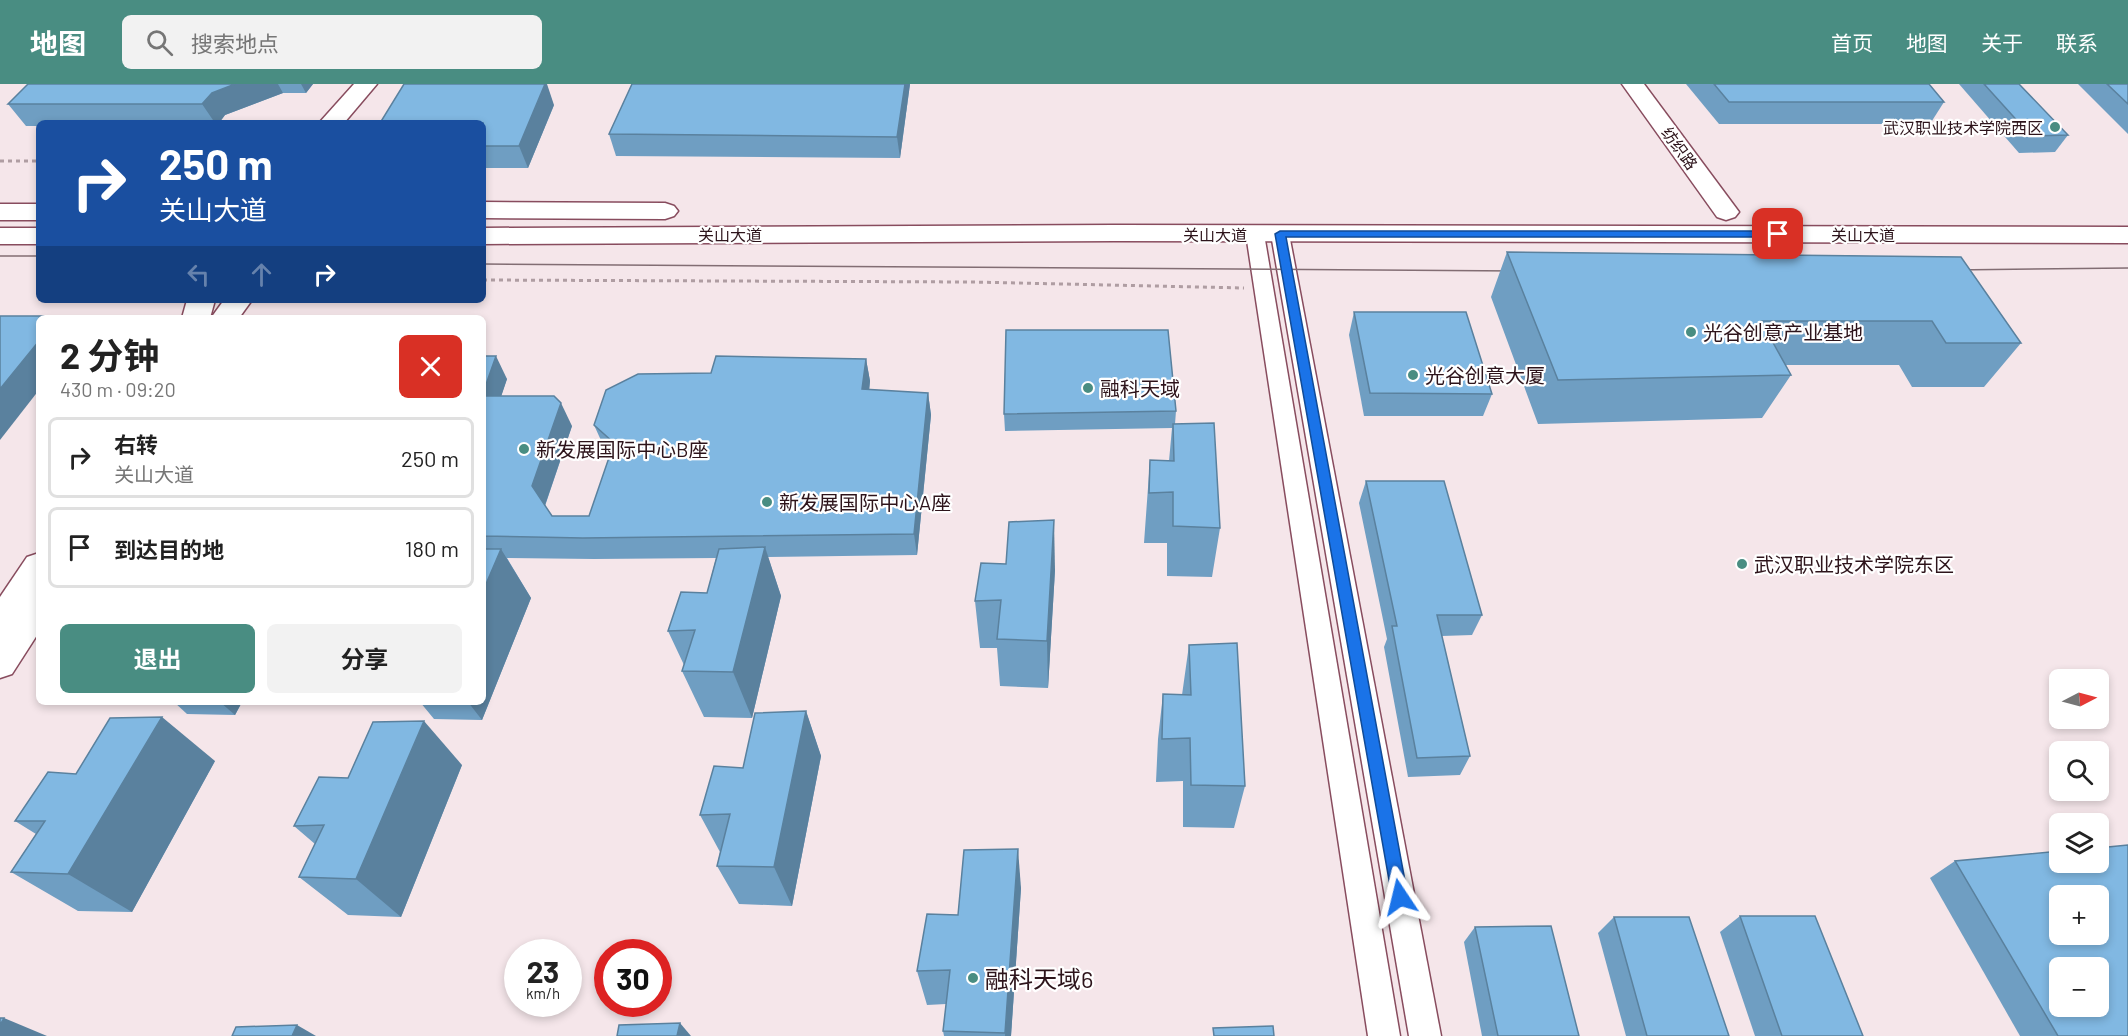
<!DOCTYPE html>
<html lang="zh">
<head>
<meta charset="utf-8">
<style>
  body { margin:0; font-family:Barlow,"Noto Sans SC",sans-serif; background:#f2f2f2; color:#222; height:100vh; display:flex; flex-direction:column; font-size:22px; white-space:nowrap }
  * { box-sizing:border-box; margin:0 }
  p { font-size:20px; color:#767676 }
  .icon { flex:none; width:33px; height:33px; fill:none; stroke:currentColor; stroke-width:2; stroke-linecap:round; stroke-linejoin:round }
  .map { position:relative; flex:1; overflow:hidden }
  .sheet { position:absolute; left:36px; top:231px; width:450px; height:390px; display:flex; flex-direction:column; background:#fff; border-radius:9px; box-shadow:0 3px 9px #0003 }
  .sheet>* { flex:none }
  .banner { position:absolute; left:36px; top:36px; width:450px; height:183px; border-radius:9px; box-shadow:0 3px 9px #0003; background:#1a4fa0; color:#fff; overflow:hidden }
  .needle { width:39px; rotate:84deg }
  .controls { position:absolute; left:2049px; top:585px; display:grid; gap:12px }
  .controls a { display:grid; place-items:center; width:60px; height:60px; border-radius:9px; background:#fff; box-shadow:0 3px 9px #0003; font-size:30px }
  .speed { position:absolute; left:504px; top:855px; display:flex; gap:12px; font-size:30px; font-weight:700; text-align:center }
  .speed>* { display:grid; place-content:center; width:78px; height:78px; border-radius:50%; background:#fff; box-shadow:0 3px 9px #0003; line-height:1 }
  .speed small { font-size:15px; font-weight:400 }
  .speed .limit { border:9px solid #d22; background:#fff; color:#111 }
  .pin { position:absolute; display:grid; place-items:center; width:51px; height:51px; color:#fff; margin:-26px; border-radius:12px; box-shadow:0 3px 9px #0006 }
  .me { position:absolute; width:66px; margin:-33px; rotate:350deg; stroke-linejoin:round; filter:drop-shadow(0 0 4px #0008) }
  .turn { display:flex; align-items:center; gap:21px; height:126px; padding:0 24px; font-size:27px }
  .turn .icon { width:78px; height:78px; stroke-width:2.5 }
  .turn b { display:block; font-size:42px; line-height:51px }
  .lanes { display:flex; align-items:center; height:57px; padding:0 24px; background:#0003; justify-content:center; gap:30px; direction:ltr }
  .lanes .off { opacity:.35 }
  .round { display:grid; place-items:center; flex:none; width:63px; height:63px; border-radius:9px; background:#f2f2f2 }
  .summary { display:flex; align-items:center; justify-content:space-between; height:102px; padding:0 24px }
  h1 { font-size:36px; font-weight:700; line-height:45px }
  .primary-button { display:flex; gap:12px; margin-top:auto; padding:12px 24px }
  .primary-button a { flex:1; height:69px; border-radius:9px; background:#498d82; color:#fff; font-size:24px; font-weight:700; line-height:69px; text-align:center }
  .primary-button a+a { background:#f2f2f2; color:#222 }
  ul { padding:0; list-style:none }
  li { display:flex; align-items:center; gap:18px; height:81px; margin:0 12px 9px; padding:0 12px; border:3px solid #e0e0e0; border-radius:9px }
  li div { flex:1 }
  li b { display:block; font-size:22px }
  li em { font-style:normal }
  header { display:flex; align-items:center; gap:36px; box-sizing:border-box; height:84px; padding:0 30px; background:#498d82; color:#fff }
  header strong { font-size:28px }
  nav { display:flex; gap:33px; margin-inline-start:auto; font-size:21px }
  .search { width:420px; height:54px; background:#f2f2f2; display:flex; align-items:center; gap:15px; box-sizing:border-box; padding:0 21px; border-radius:9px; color:#767676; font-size:22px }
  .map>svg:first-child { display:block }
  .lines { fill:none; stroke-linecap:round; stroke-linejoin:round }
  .minor-casing { stroke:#884c5e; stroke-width:3 }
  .secondary-casing { stroke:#884c5e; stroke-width:3 }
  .primary-casing { stroke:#884c5e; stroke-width:3 }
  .path { stroke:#af9da2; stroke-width:3; stroke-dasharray:4 4; stroke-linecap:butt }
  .minor { fill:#fff; fill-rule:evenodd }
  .secondary { fill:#fff; fill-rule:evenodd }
  .primary { fill:#fff; fill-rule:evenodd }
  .tram { stroke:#826d73; stroke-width:1.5 }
  .wall { fill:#6f9ec2 }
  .shaded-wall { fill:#5a819e }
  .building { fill:#81b8e2; stroke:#5a819e; stroke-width:1.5; fill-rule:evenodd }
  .route { fill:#1a73e8; stroke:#114b97; stroke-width:1.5 }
  .poi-dot { fill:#498d82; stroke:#fff; stroke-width:2 }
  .labels { text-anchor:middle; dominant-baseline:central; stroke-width:4.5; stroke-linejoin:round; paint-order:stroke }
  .far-poi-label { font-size:16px; fill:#2d141b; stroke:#fff; text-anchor:end }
  .far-street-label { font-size:16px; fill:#2d141b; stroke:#fff }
  .poi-label { font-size:20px; fill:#2d141b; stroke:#fff; text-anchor:start }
  .near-poi-label { font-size:24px; fill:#2d141b; stroke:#fff; text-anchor:start }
</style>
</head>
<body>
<header>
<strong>地图</strong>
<div class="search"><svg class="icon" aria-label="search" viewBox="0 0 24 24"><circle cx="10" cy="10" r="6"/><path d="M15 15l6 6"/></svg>搜索地点</div>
<nav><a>首页</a><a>地图</a><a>关于</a><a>联系</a></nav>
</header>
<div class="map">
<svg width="2128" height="952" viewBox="0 0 2128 952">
  <rect width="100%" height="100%" fill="#f5e6ea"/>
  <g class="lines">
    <g class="minor-casing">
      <g id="minor">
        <path d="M1255 144 1264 150 1400 952H1368L1246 150Z"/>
        <path d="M1280 144 1289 150 1441 952H1409L1271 150Z"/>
      </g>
    </g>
    <g class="secondary-casing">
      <path id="secondary" d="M1622 0H1644L1739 128 1735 133 1726 136 1717 133Z"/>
    </g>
    <g class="primary-casing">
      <g id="primary">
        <path d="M354 0H377L344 39H319Z"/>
        <path d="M483 118 665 119 674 122 678 127 674 132 665 135 483 134Z"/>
        <rect x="0" y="120" width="39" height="16"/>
        <path d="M1114 141 2128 143V159L1114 157 483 160V144Z"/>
        <rect x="0" y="144" width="39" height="16"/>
        <path d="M187 216H215L210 234H182Z"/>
        <path d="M224 216H252L239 234H211Z"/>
        <path d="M39 469V548L12 590 0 594V513L27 473Z"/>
      </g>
    </g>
    <g class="path">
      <path d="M0 77H39"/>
      <path d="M483 196 972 198 1244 204"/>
    </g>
    <use href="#minor" class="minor"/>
    <use href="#secondary" class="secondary"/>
    <use href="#primary" class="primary"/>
    <g class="tram">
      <path d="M0 172H39"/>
      <path d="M483 180 1518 187"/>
      <path d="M1953 186 2128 184"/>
    </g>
  </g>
  <g class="wall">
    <path d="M28 0H313L306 9H283L225 31 219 39H39V42H26L8 20Z"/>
    <path d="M632 0H910L900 74 616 72 609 50Z"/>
    <path d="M1686 0H1929L1944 18 1930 40H1719Z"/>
    <path d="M1959 0H2019L2068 51 2055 68 2019 69Z"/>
    <path d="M2078 0H2128V50Z"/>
    <path d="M554 21 528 84H483V39Z"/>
    <path d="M1507 168 1961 173 2021 259 1984 303H1912L1899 281H1786L1791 291 1762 334 1538 340 1491 213Z"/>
    <path d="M1354 228 1492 310 1483 332H1364L1349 251Z"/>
    <path d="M483 272 507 295 501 312 572 342 545 422 552 432H589L611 369 604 363 594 341 711 289 866 275 870 297 869 306 928 309 931 331 917 471 768 473 781 512 752 634 704 633 682 587 684 581 668 547 707 509 716 474 594 475 507 474 531 514 482 636 434 635 420 618H483Z"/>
    <path d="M1176 327 1175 340 1220 444 1212 493 1167 492V459H1144L1150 376 1169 377 1172 344 1005 347 1004 330Z"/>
    <path d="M1366 397 1482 531 1472 551 1442 552 1470 672 1460 691 1408 693 1384 563 1387 555 1359 419Z"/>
    <path d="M1006 480 1055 486 1048 604 1000 602 997 564H980L975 517Z"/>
    <path d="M1189 561 1245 702 1234 744 1183 743V697L1156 698 1158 655 1163 610 1182 611Z"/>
    <path d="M174 618H242L235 631 187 630Z"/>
    <path d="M806 627 821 672 792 822 739 820 717 782 720 768 700 731Z"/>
    <path d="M215 677 132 828 78 827 11 788 36 750 15 737 76 690Z"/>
    <path d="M462 681 401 833 348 831 299 793 315 760 294 742 348 694Z"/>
    <path d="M1955 777 2128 952H2020L1930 794Z"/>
    <path d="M1021 804 1011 952H944L943 947 946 920 927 921 917 887 958 831Z"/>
    <path d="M1740 832 1863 952H1755L1720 848Z"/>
    <path d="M1614 833 1729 952H1626L1598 849Z"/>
    <path d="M1475 843 1579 952H1482L1464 858Z"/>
  </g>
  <g class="shaded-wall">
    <path d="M235 0H278L283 9 225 31 219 39H215L202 20 212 9Z"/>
    <path d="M301 0H313L306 9Z"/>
    <path d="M545 0H547L554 21 528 84 519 62Z"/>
    <path d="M905 0H910L900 74 897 53Z"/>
    <path d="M39 257V306L0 356V305Z"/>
    <path d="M496 272 507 295 494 334 483 314V309Z"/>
    <path d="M866 275 870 297 867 328 862 305Z"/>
    <path d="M928 309 931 331 917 471 914 450Z"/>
    <path d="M561 319 572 342 544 424 532 402Z"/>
    <path d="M1054 436 1055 486 1048 604 1047 557Z"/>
    <path d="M765 463 781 512 752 634 733 588Z"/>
    <path d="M501 465 531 514 482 636 468 618H483V507Z"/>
    <path d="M220 618H242L235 631Z"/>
    <path d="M806 627 821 672 792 822 774 783Z"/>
    <path d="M162 633 215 677 132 828 68 790Z"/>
    <path d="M424 637 462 681 401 833 356 795Z"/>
    <path d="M1018 765 1021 804 1011 952H1005Z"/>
    <path d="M4 934 47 952H0V941Z"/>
    <path d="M680 939 691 952H677Z"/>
    <path d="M297 941 316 952H292Z"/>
  </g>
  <g class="building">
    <path d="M28 0H235L212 9 202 20H8Z"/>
    <path d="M404 0H545L519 62H483V39H380Z"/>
    <path d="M632 0H905L897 53 609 50Z"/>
    <path d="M1714 0H1929L1944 18H1729Z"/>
    <path d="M1984 0H2019L2068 51 2031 52Z"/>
    <path d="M2107 0H2128V20Z"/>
    <path d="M1507 168 1961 173 2021 259H1946L1932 237H1761L1791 291 1558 296Z"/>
    <path d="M1354 228H1466L1492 310 1370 309Z"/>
    <path d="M0 232H59L57 234H39V257L0 305Z"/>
    <path d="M1006 246H1168L1176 327 1004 330Z"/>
    <path d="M483 272H496L483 309Z"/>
    <path d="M716 272 866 275 862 305 928 309 914 450 583 454 483 452V312H554L561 319 532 402 552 432H589L614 359 594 341 606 306 638 290 711 289Z"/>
    <path d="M1214 339 1220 444 1173 442V408L1149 409 1150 376 1174 377 1173 340Z"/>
    <path d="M1366 397H1444L1482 531H1437L1470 672 1417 674 1392 542H1397Z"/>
    <path d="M1054 436 1047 557 997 555 1001 516 975 517 981 479 1006 480 1009 438Z"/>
    <path d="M765 463 733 588 682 587 695 546 668 547 681 508 707 509 719 465Z"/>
    <path d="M483 465H501L483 507Z"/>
    <path d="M1237 559 1245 702 1191 701 1190 654 1162 655 1163 610 1191 611 1189 561Z"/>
    <path d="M806 627 774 783 717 782 730 730 700 731 714 682 743 684 755 629Z"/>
    <path d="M162 633 68 790 11 788 45 737H15L48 688 76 690 110 634Z"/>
    <path d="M424 637 356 795 299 793 324 741 294 742 319 693 348 694 373 638Z"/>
    <path d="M2128 761V952H2058L1955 777 2060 767V778H2098V764ZM2060 812H2098V850H2060ZM2060 884H2098V922H2060Z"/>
    <path d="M1018 765 1005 949 943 947 950 886 917 887 927 830 958 831 964 766Z"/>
    <path d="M1740 832H1815L1863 952H1782Z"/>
    <path d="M1614 833H1689L1729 952H1647Z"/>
    <path d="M1551 842 1579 952H1498L1475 843Z"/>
    <path d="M0 934H4L0 941Z"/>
    <path d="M680 939 677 952H617L619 941Z"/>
    <path d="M297 941 292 952H232L236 943Z"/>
    <path d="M1273 942 1274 952H1214L1213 944Z"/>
  </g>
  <path class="route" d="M1280 147H1778L1783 150 1778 153H1286L1408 813 1406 819 1400 821 1394 819 1392 813 1275 150Z"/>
  <g class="poi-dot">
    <circle cx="2055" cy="43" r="6"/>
    <circle cx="1691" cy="248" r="6"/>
    <circle cx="1413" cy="291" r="6"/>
    <circle cx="1088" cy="304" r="6"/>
    <circle cx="524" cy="365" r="6"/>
    <circle cx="767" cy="418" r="6"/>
    <circle cx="1742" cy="480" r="6"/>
    <circle cx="973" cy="894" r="6"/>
  </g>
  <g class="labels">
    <g class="far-poi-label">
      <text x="2043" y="43">武汉职业技术学院西区</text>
    </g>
    <g class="far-street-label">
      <text transform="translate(1680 64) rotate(54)">纺织路</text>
      <text x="730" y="150">关山大道</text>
      <text x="1215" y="150">关山大道</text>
      <text x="1863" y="150">关山大道</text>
    </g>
    <g class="poi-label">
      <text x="1703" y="248">光谷创意产业基地</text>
      <text x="1425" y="291">光谷创意大厦</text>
      <text x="1100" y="304">融科天域</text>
      <text x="536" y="365">新发展国际中心B座</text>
      <text x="779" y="418">新发展国际中心A座</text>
      <text x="1754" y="480">武汉职业技术学院东区</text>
    </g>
    <g class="near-poi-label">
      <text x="985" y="894">融科天域6</text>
    </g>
  </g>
</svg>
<div class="controls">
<a><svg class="needle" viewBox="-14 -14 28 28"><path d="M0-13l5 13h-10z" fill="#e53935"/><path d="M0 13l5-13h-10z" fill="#767676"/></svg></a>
<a><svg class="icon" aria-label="search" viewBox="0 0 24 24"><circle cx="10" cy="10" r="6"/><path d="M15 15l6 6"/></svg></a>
<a><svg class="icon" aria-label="layers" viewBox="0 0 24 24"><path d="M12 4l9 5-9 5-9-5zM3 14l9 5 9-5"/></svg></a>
<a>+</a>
<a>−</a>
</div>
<div class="speed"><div>23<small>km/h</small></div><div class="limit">30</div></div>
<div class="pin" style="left:1778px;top:150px;background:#d93025"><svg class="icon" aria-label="arrive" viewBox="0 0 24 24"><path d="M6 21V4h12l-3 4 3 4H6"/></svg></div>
<svg class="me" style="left:1400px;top:813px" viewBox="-20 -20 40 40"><path d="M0-17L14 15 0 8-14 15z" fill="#1a73e8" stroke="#fff" stroke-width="4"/></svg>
<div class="banner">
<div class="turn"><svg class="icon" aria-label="right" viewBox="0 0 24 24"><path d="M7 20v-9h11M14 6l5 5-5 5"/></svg><div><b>250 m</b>关山大道</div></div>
<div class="lanes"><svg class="icon off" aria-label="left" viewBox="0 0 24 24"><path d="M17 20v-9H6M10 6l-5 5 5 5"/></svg><svg class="icon off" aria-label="ahead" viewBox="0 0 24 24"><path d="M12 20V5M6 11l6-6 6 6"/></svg><svg class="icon" aria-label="right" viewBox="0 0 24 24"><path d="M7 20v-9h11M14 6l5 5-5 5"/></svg></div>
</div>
<section class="sheet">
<div class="summary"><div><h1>2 分钟</h1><p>430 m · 09:20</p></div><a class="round" style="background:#d93025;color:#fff"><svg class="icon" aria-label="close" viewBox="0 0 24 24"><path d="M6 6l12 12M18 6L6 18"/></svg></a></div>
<ul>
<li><svg class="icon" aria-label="right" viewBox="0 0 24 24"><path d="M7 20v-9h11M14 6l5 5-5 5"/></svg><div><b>右转</b><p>关山大道</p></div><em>250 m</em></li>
<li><svg class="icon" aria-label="arrive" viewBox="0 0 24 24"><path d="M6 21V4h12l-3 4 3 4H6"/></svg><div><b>到达目的地</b></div><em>180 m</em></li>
</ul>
<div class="primary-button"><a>退出</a><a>分享</a></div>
</section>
</div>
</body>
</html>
